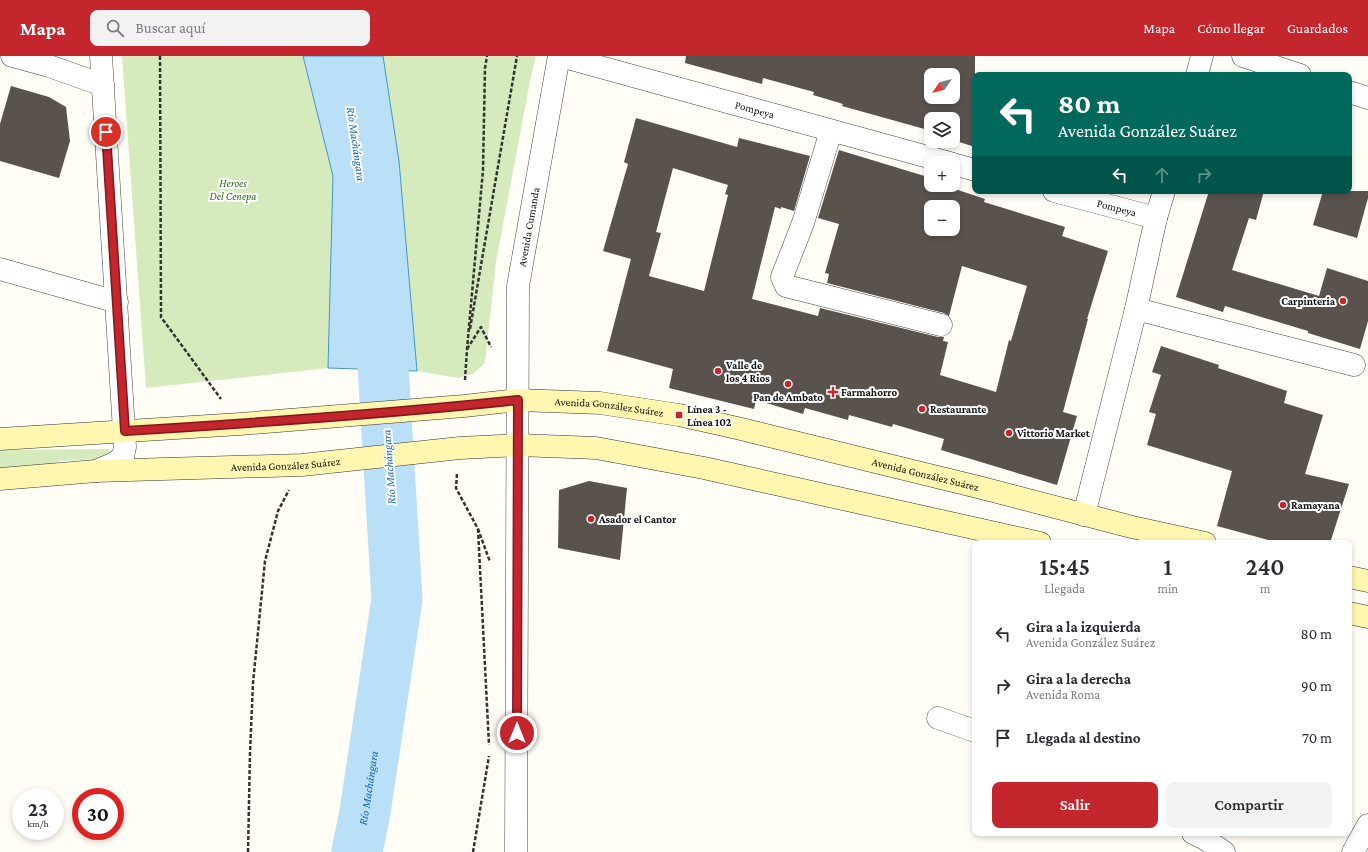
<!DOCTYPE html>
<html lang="es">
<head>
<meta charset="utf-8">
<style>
  body { margin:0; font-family:"Crimson Pro",serif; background:#f2f2f3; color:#2b2b33; height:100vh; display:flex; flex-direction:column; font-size:15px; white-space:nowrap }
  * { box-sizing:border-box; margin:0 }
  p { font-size:13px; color:#7c7c81 }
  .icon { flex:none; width:22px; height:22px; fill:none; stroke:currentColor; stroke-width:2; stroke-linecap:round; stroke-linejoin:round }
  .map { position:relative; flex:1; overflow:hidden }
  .side { position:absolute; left:972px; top:484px; width:380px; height:296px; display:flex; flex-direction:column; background:#fff; border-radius:8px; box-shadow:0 2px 6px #0003 }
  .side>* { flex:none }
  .banner { position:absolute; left:972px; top:16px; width:380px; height:122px; border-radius:8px; box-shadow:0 2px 6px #0003; background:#00695c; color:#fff; overflow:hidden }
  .needle { width:26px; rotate:235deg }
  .buttons { position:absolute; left:924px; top:12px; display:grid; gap:8px }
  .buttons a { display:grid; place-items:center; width:36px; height:36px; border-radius:8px; background:#fff; box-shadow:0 2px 6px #0003; font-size:20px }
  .speed { position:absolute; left:12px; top:732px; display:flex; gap:8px; font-size:20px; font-weight:700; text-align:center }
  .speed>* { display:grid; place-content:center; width:52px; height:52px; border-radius:50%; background:#fff; box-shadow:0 2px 6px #0003; line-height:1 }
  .speed small { font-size:10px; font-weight:400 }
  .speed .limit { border:6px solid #d22; background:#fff; color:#111 }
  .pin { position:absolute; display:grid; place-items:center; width:34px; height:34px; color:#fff; margin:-17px; border:2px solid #fff; border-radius:50%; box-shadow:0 1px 4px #0007 }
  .me { position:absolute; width:44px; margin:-22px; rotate:0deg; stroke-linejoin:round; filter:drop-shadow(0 0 3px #0008) }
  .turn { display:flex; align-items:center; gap:14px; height:84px; padding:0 20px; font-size:18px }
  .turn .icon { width:52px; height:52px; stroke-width:2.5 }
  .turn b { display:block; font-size:28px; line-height:34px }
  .lanes { display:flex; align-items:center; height:38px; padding:0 20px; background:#0003; justify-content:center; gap:20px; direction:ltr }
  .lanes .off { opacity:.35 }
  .eta { display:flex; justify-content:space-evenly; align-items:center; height:68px; text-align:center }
  .eta b { font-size:24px; font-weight:600; line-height:28px }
  .action { display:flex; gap:8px; margin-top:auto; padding:8px 20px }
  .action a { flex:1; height:46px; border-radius:8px; background:#c4262e; color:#fff; font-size:16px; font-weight:600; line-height:46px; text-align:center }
  .action a+a { background:#f2f2f3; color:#2b2b33 }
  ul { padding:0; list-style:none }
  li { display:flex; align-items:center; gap:12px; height:52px; padding:0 20px }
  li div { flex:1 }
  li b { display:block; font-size:15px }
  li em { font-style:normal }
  header { display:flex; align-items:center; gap:24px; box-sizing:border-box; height:56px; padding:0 20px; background:#c4262e; color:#fff }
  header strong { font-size:19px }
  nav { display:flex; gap:22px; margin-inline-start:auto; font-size:14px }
  .search { width:280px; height:36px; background:#f2f2f3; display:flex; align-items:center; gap:10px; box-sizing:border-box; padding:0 14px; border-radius:8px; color:#7c7c81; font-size:15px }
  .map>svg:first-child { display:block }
  .green { fill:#d5ebbd }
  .water { fill:#b9e0f7; stroke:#3f96cf }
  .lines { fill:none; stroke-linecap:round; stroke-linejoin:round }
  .river { stroke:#b9e0f7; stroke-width:51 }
  .building { fill:#5a524d; fill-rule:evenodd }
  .street-casing { stroke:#444; stroke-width:23 }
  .secondary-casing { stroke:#333; stroke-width:23 }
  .path { stroke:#333; stroke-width:2.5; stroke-dasharray:4 2; stroke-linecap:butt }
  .street { stroke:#fff; stroke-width:22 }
  .secondary { stroke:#fff6b0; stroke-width:22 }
  .route-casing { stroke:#7f191e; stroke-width:10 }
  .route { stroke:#c4262e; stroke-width:7 }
  .poi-dot { fill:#c4262e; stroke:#fff; stroke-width:1.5 }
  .labels { text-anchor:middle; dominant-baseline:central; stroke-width:4; stroke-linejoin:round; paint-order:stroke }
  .street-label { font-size:11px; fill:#111; stroke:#fff }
  .park-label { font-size:11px; font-style:italic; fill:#2f6b1f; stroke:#fff }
  .poi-label { font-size:11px; font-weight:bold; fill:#111; stroke:#fff; text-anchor:start }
  .water-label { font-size:12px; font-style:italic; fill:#1768a6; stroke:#fff }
</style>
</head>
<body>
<header>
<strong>Mapa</strong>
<div class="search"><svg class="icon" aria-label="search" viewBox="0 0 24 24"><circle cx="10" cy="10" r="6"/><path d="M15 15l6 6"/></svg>Buscar aquí</div>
<nav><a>Mapa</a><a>Cómo llegar</a><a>Guardados</a></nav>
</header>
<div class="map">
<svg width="1368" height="796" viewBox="0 0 1368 796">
  <rect width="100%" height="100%" fill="#fffdf5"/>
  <g class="green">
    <path d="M122 0H303L335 126 328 312 146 332Z"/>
    <path d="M383 0H536L530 25 496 206 485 307 473 318 458 322 417 315 399 105Z"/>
    <path d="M109 393V401L102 403 59 405 49 411 0 417V394Z"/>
  </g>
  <path class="water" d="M303 0H383L399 105 417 315 328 312 333 120Z"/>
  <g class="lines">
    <path class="river" id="s1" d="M357 796 365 756 397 543 380 260 377 245"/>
  </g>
  <g class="building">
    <path d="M686 0H975V91L953 84V63H931V78L927 77 928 74 842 50 843 48 813 39 814 36 763 22 762 28 685 7ZM931 19H953V41H931Z"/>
    <path d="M11 30 49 41 66 51 70 85 59 122 0 105V68Z"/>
    <path d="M636 62 737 91 739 82 810 100 794 155 781 151V153L775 151 752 243 818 260 820 252 938 281H944L943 285 948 286 940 319 996 336 1009 284 1011 285 1027 230 962 210 949 260 944 257 827 227 829 218 825 217 839 168 818 162 839 94 931 122V129H943L985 143 984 146 1065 171 1062 180 1108 195 1087 263H1088L1063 356 1077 360 1057 429 941 394 944 383 893 368 892 371 849 359 848 364 805 352 803 358 756 344 754 353 669 332 673 313 607 295 631 203 603 195 628 108 624 106ZM673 112 728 129 725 138 728 139 704 235 649 220 661 177 656 176ZM931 151H953V173H931Z"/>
    <path d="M1209 135H1264L1256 164 1249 162 1232 214 1319 240 1327 212 1368 225V265L1360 293 1308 277V275L1225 250 1223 256 1176 241Z"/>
    <path d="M1323 135H1368V142L1357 182 1313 169Z"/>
    <path d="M1161 290 1219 309 1218 312 1287 335 1284 347 1323 359 1305 418 1349 428 1330 487H1279L1217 470 1232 415 1147 389 1156 358 1149 356 1161 319 1152 316Z"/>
    <path d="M589 425 627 432 620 504 558 492 559 434Z"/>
  </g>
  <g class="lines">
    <g class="street-casing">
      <g id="street">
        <path d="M12 0 49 10 103 29"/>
        <path id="s2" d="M560 0 950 107"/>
        <path d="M1243 0 1300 19"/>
        <path d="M1197 19 1202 0"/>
        <path d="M1349 36 1368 42"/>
        <path d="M831 75 803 167 782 221 786 230 941 269"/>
        <path d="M953 108 975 114"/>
        <path id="s3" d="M1054 135 1156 162"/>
        <path d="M0 213 117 246"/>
        <path d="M1136 253 1354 309"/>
        <path d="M96 415 113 408 123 401 125 391 101 0"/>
        <path d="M1084 459 1136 253 1156 162 1164 135"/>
        <path d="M938 662 975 675"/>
        <path d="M1193 777 1205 783 1224 796"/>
        <path id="s4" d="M516 796 518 230 559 0"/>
        <path d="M1353 796 1368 769"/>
      </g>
    </g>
    <g class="secondary-casing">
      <g id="secondary">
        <path id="s5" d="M0 383 240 368 464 350 518 344 600 347 679 359 737 372 982 432 1132 471 1205 487"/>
        <path id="s6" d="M0 423 96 415 302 409 460 392 518 389 596 392 704 412 1040 487"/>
        <path d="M1349 521 1368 525"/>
        <path d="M1349 557 1368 561"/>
      </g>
    </g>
    <g class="path">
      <path d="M160 0 161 261 221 343"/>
      <path d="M470 273 517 0"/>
      <path d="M467 293 481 271 491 291"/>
      <path d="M465 324 467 293 483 114 485 12 487 0"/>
      <path d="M457 418 456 432 478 473 490 506"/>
      <path d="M478 473 489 689"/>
      <path d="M248 796 250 697 253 627 265 505 278 455 289 434"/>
      <path d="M473 796 489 700"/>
    </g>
    <use href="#street" class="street"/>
    <use href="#secondary" class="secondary"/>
  </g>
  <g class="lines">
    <g class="route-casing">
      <path id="route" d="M106 76 125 375C256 367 387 358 518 344L517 677"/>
    </g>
    <use href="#route" class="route"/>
  </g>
  <g class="poi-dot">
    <circle cx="1343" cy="245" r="4"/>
    <circle cx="718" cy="315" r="4"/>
    <circle cx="788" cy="328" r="4"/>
    <path d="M831 330h4v4h4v4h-4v4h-4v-4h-4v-4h4z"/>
    <circle cx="922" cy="353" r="4"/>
    <rect x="675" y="355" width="8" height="8" rx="2"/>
    <circle cx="1009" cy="377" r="4"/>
    <circle cx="1283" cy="449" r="4"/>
    <circle cx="591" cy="463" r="4"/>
  </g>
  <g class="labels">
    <g class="street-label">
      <text stroke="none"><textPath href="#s2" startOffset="202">Pompeya</textPath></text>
      <text stroke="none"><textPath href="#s3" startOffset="65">Pompeya</textPath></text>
      <text stroke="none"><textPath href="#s4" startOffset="626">Avenida Cumanda</textPath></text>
      <text stroke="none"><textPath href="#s5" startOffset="611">Avenida González Suárez</textPath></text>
      <text stroke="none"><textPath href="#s6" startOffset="286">Avenida González Suárez</textPath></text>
      <text stroke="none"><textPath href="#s5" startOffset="935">Avenida González Suárez</textPath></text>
    </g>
    <g class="park-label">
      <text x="233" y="127">Heroes<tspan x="233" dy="13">Del Cenepa</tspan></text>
    </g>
    <g class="poi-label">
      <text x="1335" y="245" text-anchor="end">Carpinteria</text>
      <text x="726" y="309">Valle de<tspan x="726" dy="13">los 4 Rios</tspan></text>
      <text x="841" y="336">Farmahorro</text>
      <text x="788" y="341" text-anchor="middle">Pan de Ambato</text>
      <text x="687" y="353">Línea 3 -<tspan x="687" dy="13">Línea 102</tspan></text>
      <text x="930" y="353">Restaurante</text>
      <text x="1017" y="377">Vittorio Market</text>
      <text x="1291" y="449">Ramayana</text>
      <text x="599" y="463">Asador el Cantor</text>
    </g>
    <g class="water-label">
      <text transform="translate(356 88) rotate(82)">Río Machángara</text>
      <text transform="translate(389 411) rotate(-94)">Río Machángara</text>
      <text stroke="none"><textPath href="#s1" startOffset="65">Río Machángara</textPath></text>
    </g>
  </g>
</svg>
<div class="buttons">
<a><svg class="needle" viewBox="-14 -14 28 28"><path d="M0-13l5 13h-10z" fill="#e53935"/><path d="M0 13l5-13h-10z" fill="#7c7c81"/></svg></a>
<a><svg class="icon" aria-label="layers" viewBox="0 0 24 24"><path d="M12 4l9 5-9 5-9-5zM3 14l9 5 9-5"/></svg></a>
<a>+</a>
<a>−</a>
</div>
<div class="speed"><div>23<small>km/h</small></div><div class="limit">30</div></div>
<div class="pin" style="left:106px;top:76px;background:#d93025"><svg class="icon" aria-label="arrive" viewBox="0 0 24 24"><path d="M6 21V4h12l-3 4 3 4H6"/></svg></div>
<svg class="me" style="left:517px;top:677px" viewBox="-20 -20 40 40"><circle r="17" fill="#c4262e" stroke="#fff" stroke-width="3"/><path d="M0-11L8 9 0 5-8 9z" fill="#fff"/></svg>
<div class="banner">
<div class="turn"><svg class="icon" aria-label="left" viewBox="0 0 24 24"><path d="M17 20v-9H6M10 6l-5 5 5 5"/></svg><div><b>80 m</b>Avenida González Suárez</div></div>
<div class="lanes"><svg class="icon" aria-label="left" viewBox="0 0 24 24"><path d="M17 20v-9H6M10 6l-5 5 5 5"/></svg><svg class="icon off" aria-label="ahead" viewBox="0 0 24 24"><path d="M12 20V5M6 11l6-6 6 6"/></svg><svg class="icon off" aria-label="right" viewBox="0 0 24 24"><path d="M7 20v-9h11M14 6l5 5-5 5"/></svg></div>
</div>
<section class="side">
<div class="eta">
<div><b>15:45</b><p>Llegada</p></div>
<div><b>1</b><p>min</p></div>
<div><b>240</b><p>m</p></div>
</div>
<ul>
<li><svg class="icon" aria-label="left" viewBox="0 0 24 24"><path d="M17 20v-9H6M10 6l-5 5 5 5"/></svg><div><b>Gira a la izquierda</b><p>Avenida González Suárez</p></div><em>80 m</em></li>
<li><svg class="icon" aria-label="right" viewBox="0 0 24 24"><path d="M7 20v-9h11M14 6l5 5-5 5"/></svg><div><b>Gira a la derecha</b><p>Avenida Roma</p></div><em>90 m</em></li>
<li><svg class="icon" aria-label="arrive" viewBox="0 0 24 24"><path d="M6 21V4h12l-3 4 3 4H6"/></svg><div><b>Llegada al destino</b></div><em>70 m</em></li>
</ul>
<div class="action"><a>Salir</a><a>Compartir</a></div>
</section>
</div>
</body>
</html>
